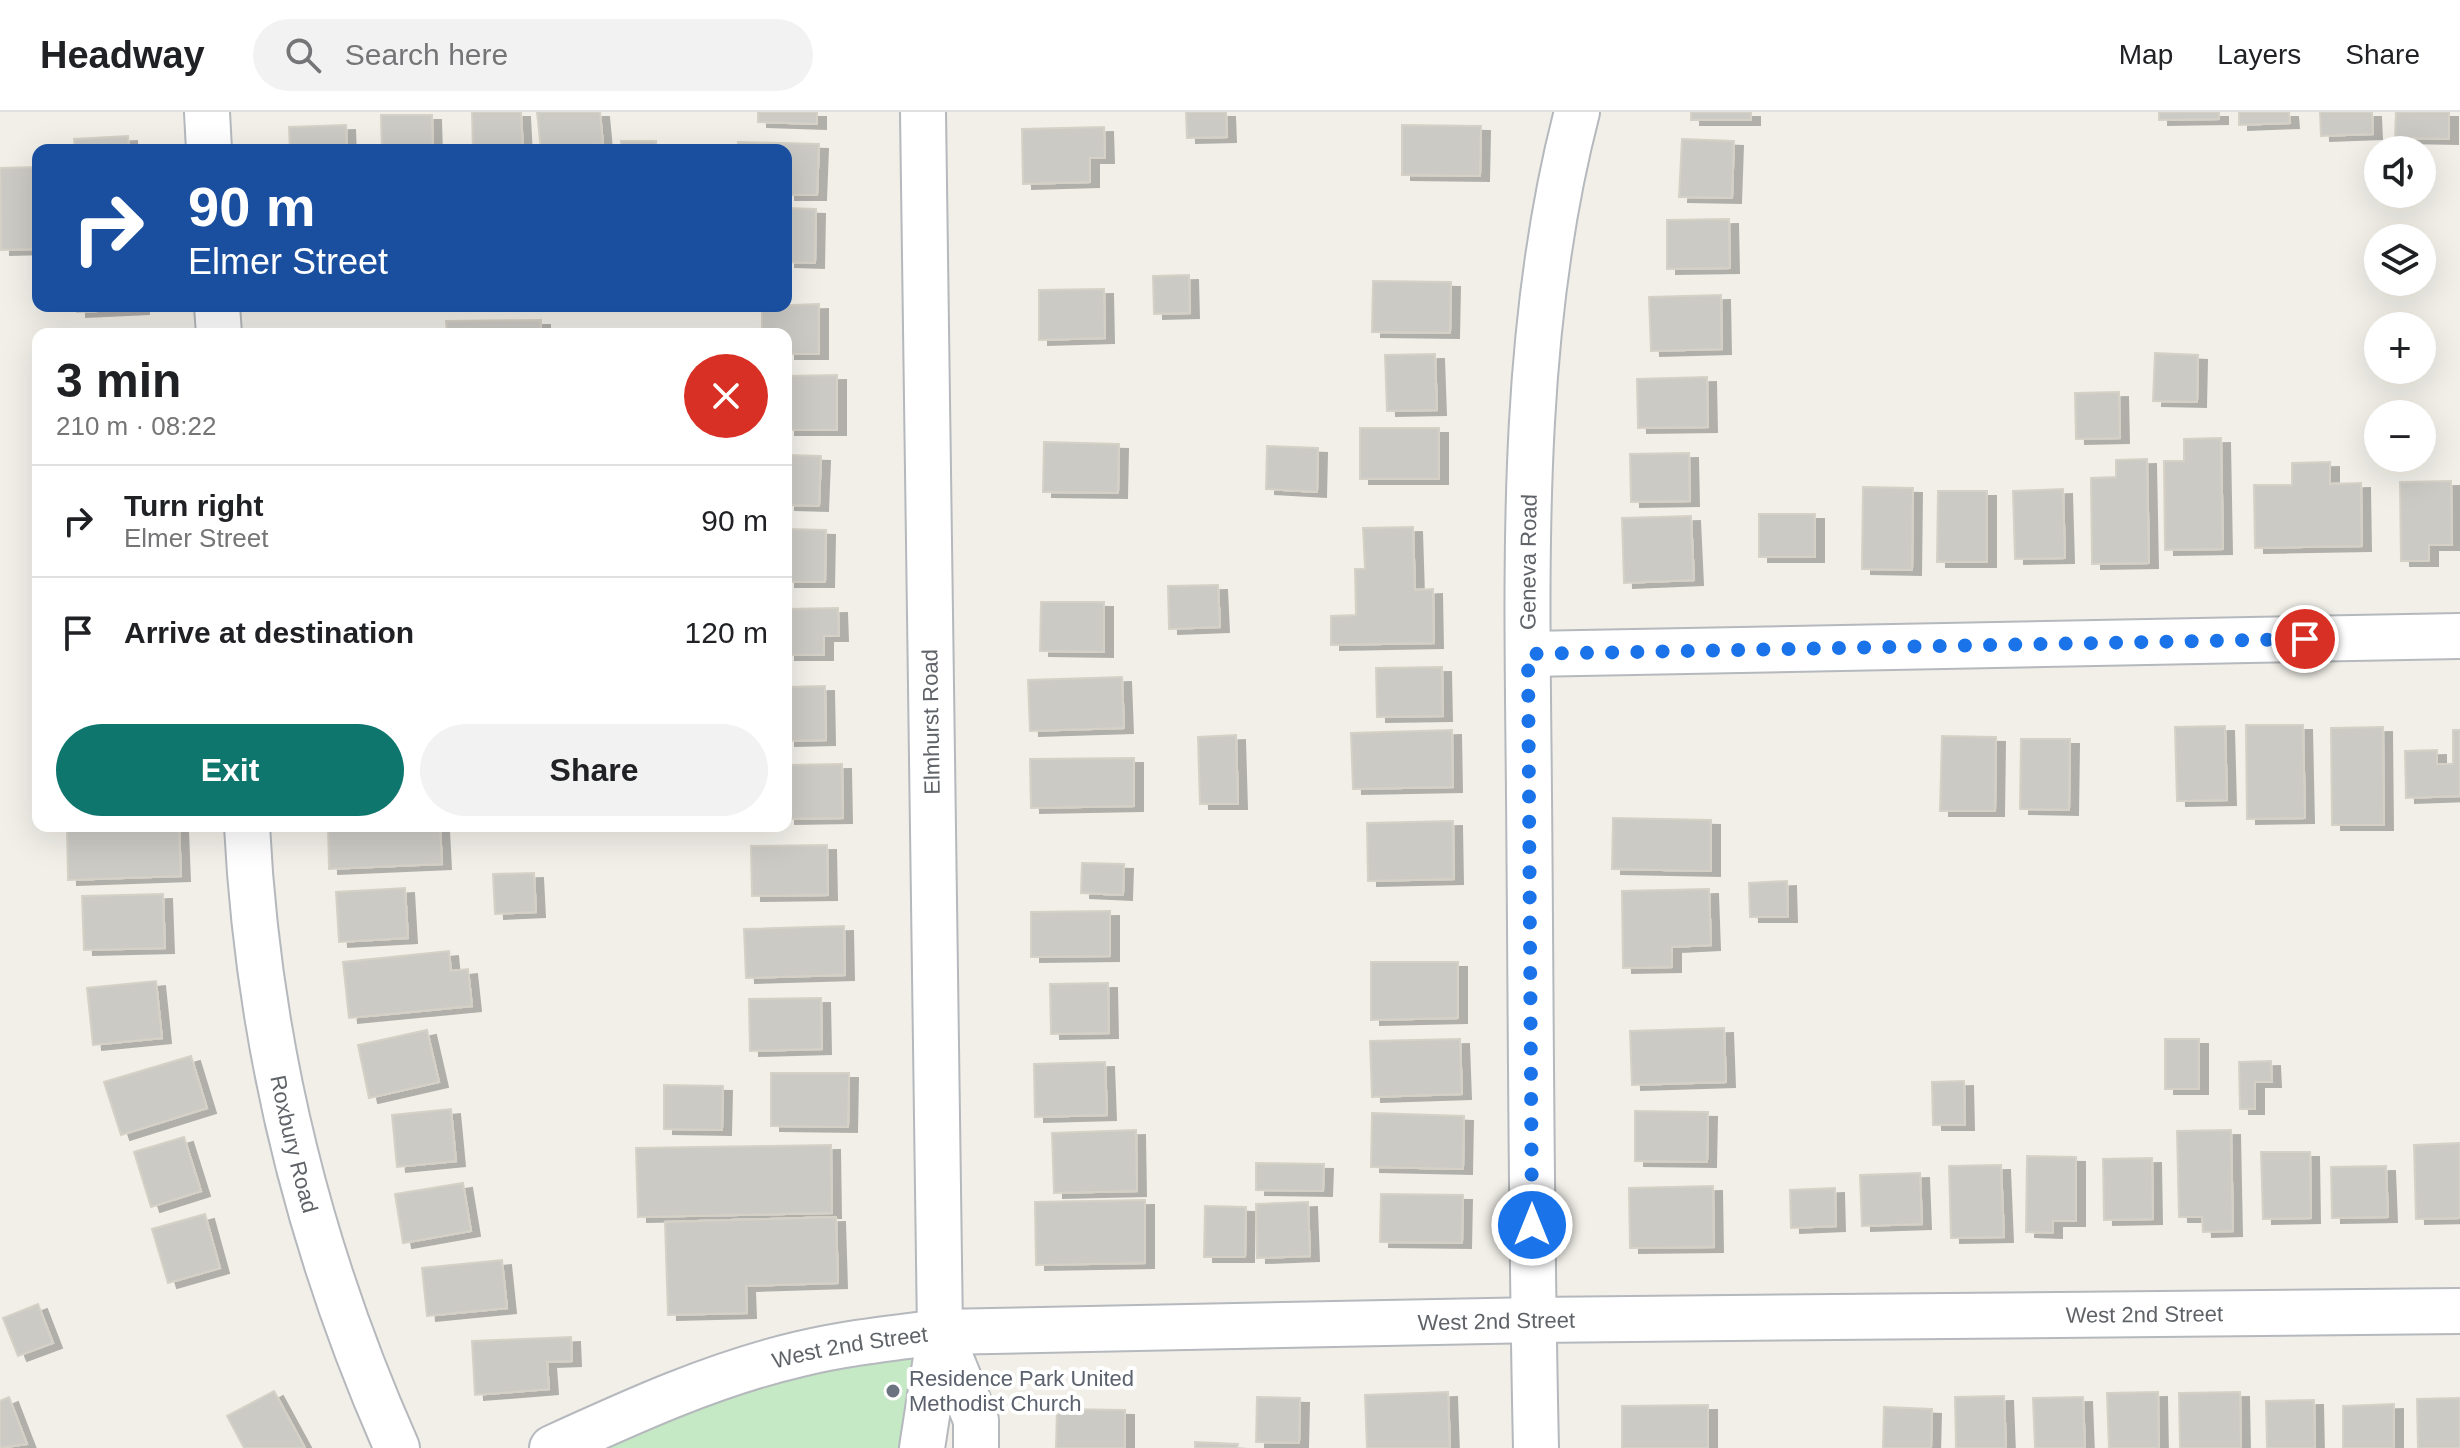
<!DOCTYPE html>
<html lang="en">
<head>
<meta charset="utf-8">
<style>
  body { margin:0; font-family:Arial,sans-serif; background:#f2f2f2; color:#202124; height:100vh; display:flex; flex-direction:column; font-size:30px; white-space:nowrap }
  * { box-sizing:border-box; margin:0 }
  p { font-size:26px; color:#757577 }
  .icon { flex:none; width:44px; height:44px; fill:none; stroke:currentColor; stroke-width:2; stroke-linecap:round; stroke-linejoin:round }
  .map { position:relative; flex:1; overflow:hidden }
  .drawer { position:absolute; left:32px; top:216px; width:760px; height:504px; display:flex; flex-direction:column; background:#fff; border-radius:16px; box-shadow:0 8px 32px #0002 }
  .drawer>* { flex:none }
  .hud { position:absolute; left:32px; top:32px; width:760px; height:168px; border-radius:16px; box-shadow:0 8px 32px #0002; background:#1a4fa0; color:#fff; overflow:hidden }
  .fabs { position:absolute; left:2364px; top:24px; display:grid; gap:16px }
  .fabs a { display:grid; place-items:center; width:72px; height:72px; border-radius:50%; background:#fff; box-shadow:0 8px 32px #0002; font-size:40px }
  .pin { position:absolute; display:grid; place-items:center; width:68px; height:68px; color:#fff; margin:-34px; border:4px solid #fff; border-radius:50%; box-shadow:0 2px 8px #0007 }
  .me { position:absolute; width:88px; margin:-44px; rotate:0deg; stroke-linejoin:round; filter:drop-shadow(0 0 6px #0008) }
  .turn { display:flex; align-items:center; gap:28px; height:168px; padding:0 24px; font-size:36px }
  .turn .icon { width:104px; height:104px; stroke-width:2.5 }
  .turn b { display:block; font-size:56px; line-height:68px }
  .round { display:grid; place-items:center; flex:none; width:84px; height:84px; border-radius:42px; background:#f2f2f2 }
  .overview { display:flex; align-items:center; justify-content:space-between; height:136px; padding:0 24px }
  h1 { font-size:48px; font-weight:600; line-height:60px }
  .button { display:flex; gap:16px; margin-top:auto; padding:16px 24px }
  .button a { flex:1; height:92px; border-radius:48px; background:#0f766e; color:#fff; font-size:32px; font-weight:600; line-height:92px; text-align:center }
  .button a+a { background:#f2f2f2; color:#202124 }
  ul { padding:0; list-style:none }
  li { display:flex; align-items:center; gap:24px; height:112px; padding:0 24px; border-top:2px solid #e0e0e0 }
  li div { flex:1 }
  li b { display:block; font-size:30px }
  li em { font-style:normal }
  header { display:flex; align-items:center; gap:48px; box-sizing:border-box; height:112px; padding:0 40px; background:#fff; border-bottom:2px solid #e0e0e0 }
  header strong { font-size:38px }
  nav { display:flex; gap:44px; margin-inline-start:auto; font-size:28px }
  .search { width:560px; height:72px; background:#f2f2f2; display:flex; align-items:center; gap:20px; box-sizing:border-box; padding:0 28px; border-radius:44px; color:#757577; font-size:30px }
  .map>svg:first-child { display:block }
  .green { fill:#c5e8c5 }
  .building { fill:#cccac5; stroke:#d6d1c6; stroke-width:2; filter:url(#shadow) }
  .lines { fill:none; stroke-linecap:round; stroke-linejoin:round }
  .minor-casing { stroke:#b5b8bc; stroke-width:48 }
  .minor { stroke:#fff; stroke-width:44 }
  .route { stroke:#1a73e8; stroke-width:14; stroke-dasharray:0 25.2 }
  .worship-dot { fill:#6b7280; stroke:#fff; stroke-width:3 }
  .labels { text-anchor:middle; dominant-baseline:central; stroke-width:8; stroke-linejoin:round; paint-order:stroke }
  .street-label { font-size:22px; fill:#5f6368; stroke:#fff }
  .worship-label { font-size:22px; fill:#5b616d; stroke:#fff; text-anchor:start }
</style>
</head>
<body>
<header>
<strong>Headway</strong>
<div class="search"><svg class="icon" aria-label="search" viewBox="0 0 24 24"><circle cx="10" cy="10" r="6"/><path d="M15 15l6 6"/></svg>Search here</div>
<nav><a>Map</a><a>Layers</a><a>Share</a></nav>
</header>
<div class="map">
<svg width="2460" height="1336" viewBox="0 0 2460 1336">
  <defs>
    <filter id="shadow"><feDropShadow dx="9" dy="5" stdDeviation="0" flood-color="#0004"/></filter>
  </defs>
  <rect width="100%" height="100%" fill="#f1efe8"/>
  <path class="green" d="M940 1220 922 1336H552Z"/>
  <g class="building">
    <path d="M472 0H521L523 38H473Z"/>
    <path d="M537 0H600L603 32 541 38Z"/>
    <path d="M758 0H817V12L758 10Z"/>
    <path d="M1186 0H1226L1227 25 1187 26Z"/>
    <rect x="1691" y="0" width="60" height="8"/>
    <path d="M2159 0H2219V7L2159 8Z"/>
    <path d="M2239 0H2289L2290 11 2239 13Z"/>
    <path d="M2320 0H2372L2373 22 2321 24Z"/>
    <path d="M2396 0H2449V27L2395 26Z"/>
    <path d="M381 3H432L433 38H382Z"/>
    <path d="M346 13 347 38H290L289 15Z"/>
    <path d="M1402 13 1481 14 1480 64 1402 63Z"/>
    <path d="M1104 15 1105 46H1090V70L1023 72 1022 17Z"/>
    <path d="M128 24 129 38H75L74 27Z"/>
    <path d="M1682 27 1734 29 1732 86 1679 85Z"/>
    <path d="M621 29H656V38H622Z"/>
    <path d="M738 30 819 32 817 83H786V38H738Z"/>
    <path d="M38 55V137L1 138 0 56Z"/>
    <path d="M786 96 816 97 815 151 786 150Z"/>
    <path d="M1729 107 1730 156 1667 157V108Z"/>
    <path d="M1189 163 1190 201 1154 202 1153 164Z"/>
    <path d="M1373 169 1451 170 1450 221 1372 220Z"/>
    <path d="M1104 177 1105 226 1039 228V178Z"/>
    <path d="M1721 183 1722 237 1651 239 1649 185Z"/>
    <path d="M819 192V242H786V222H762V194Z"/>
    <path d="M77 194H140V197L77 200Z"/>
    <path d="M541 208V222H447L446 209Z"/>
    <path d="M2155 241 2198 243 2197 290 2153 289Z"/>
    <path d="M1435 242 1437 298 1387 299 1385 243Z"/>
    <path d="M837 263V318H786V264Z"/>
    <path d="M1707 265 1708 315 1638 316 1637 267Z"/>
    <path d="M2119 280 2120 326 2076 327 2075 281Z"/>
    <rect x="1360" y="316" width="79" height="51"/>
    <path d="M2221 326 2223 437 2165 438 2164 349H2184V327Z"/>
    <path d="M1044 330 1119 332 1118 381 1043 380Z"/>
    <path d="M1267 334 1318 336 1317 380 1266 377Z"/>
    <path d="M1689 341 1690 389 1631 390 1630 342Z"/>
    <path d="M786 343 821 344 819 394 786 393Z"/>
    <path d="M2147 347 2149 451 2092 452 2091 366 2116 365V348Z"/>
    <path d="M2330 350V372L2361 371 2362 434 2255 436 2254 373H2292V351Z"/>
    <path d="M2451 369 2452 433H2429V449H2401L2400 370Z"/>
    <path d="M1863 375 1913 376 1912 458 1862 457Z"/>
    <path d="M2063 377 2065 446 2015 447 2013 379Z"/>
    <path d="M1938 379H1987V450H1937Z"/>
    <rect x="1759" y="402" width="56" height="43"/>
    <path d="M1691 404 1694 468 1624 471 1622 406Z"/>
    <path d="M1413 415 1415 478 1433 477 1434 531 1331 533V504L1356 503 1355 457H1365L1363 416Z"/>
    <path d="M786 417 826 418 825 470H786Z"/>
    <path d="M1218 473 1220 515 1169 517 1168 474Z"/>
    <path d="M1041 490H1104V540L1040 539Z"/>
    <path d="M838 496 839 524H824V543H786V497Z"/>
    <path d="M1442 555 1443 604 1377 605 1376 556Z"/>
    <path d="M1122 565 1124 616 1030 619 1028 568Z"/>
    <path d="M825 574 826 628 786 629V575Z"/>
    <path d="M2246 613H2303L2305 706 2247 707Z"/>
    <path d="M2225 614 2227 688 2177 689 2175 615Z"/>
    <path d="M2383 615 2384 713H2332L2331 616Z"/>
    <path d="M1452 618 1453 675 1353 677 1351 621Z"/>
    <path d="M2453 618H2460V684L2406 686 2405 639 2437 638V652H2453Z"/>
    <path d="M1236 623 1238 692H1200L1198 625Z"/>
    <path d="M1942 624 1996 625 1995 699H1940Z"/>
    <path d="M2021 627H2070L2069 698 2020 697Z"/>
    <path d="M1134 646V694L1031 696 1030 647Z"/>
    <path d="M842 652 843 706 786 707V653Z"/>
    <path d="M1613 706 1711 708V759L1612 757Z"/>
    <path d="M1453 709 1454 767 1368 769 1367 711Z"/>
    <path d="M67 714H179L181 764 68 768Z"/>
    <path d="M328 714H440L442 752 329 757Z"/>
    <path d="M827 733 828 783 752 784 751 734Z"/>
    <path d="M1082 751 1124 752 1123 783 1081 781Z"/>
    <path d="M534 761 536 800 495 802 493 762Z"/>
    <path d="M1787 769 1788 805H1750L1749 771Z"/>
    <path d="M405 776 408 826 339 830 336 780Z"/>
    <path d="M1709 777 1711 833 1672 835V855L1623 856 1622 779Z"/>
    <path d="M163 782 165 836 84 838 82 784Z"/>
    <path d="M1110 799V844L1031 845V800Z"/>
    <path d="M844 814 845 863 746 866 744 817Z"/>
    <path d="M449 839 451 859 468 857 472 894 349 906 343 850Z"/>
    <path d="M1371 850H1458V906L1371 908Z"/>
    <path d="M156 869 162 926 93 933 87 876Z"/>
    <path d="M1108 871 1109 921 1051 922 1050 872Z"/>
    <path d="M821 886 822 937 750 939 749 887Z"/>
    <path d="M1724 916 1726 970 1632 973 1630 919Z"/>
    <path d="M427 918 439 970 369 986 358 933Z"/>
    <path d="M1460 927 1462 982 1372 985 1370 929Z"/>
    <rect x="2165" y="927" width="34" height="50"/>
    <path d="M191 944 207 996 121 1023 104 970Z"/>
    <path d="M2271 949 2272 970H2255V997H2240L2239 950Z"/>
    <path d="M1105 950 1107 1003 1035 1005 1034 952Z"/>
    <path d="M771 961H849L848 1015 771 1014Z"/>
    <path d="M1964 969 1965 1013H1933L1932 970Z"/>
    <path d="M664 973 723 974 722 1018 664 1017Z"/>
    <path d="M451 997 456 1049 397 1055 392 1003Z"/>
    <path d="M1635 999 1708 1000 1707 1050 1635 1049Z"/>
    <path d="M1372 1001 1464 1004 1463 1057 1371 1055Z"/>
    <path d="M1136 1018 1137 1079 1054 1081 1052 1021Z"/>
    <path d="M2231 1018 2233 1119 2203 1120 2202 1105H2179L2177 1019Z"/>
    <path d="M184 1025 201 1079 151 1095 134 1040Z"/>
    <path d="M2460 1031V1106L2416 1107 2414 1033Z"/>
    <path d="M831 1033 832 1101 638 1105 636 1036Z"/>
    <path d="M2261 1040H2310L2311 1106 2263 1107Z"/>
    <path d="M2027 1044 2076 1045V1109H2053V1121L2026 1120Z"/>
    <path d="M2152 1046 2153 1107 2104 1108 2103 1047Z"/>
    <path d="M1256 1051 1324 1052 1323 1079 1256 1078Z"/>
    <path d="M2001 1053 2004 1125 1951 1126 1949 1054Z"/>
    <path d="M2386 1054 2388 1105 2332 1106 2331 1055Z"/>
    <path d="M1920 1061 1922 1112 1862 1114 1860 1063Z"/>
    <path d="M463 1071 471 1119 403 1131 395 1082Z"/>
    <path d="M1713 1074 1714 1135 1630 1136 1629 1076Z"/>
    <path d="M1835 1076 1836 1114 1791 1116 1790 1078Z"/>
    <path d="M1381 1082 1463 1083 1462 1131 1380 1130Z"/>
    <path d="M1145 1088V1151L1036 1153 1035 1090Z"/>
    <path d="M1308 1090 1310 1144 1257 1146 1256 1092Z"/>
    <path d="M1205 1094 1246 1095 1245 1145H1204Z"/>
    <path d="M205 1102 220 1156 168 1171 152 1117Z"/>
    <path d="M836 1105 838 1171 746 1174 747 1201 668 1203 665 1110Z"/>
    <path d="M502 1148 507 1196 427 1204 422 1156Z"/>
    <path d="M38 1192 53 1231 18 1244 3 1206Z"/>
    <path d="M571 1225 572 1249 547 1250 549 1277 475 1283 472 1229Z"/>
    <path d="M274 1279 305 1336H244L227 1304Z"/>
    <path d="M1448 1280 1450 1336H1367L1365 1283Z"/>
    <path d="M2158 1280 2159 1336H2109L2107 1281Z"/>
    <path d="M2240 1280 2241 1336H2180L2179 1281Z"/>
    <path d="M2004 1284 2006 1336H1956L1955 1285Z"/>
    <path d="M9 1285 27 1332 0 1336V1289Z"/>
    <path d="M1257 1285 1300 1286 1299 1331 1256 1330Z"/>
    <path d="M2083 1285 2085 1336H2035L2033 1286Z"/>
    <path d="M2460 1286V1336H2418L2417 1287Z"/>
    <path d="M2314 1288 2315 1336H2267L2266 1289Z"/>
    <path d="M2394 1292V1336H2343V1294Z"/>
    <path d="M1708 1293V1336H1622V1294Z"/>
    <path d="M1884 1295 1932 1297 1931 1336H1883Z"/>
    <path d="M1057 1297 1125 1298V1336H1056Z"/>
    <path d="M1195 1330 1238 1332 1237 1336H1195Z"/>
  </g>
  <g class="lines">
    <g class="minor-casing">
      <g id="minor">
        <path d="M207 0 209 38"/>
        <path d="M217 194 219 222"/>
        <path d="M1528 542 2460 524"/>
        <path id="s1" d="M247 714C258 930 309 1138 397 1336"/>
        <path d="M940 1220 976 1308V1336"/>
        <path id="s2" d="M552 1336C633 1299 714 1262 800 1242 846 1231 893 1226 940 1220L1533 1208 2460 1199"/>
        <path d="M922 1336 940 1220 923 0"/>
        <path id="s3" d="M1536 1336C1531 1118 1531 901 1529 683 1527 456 1519 222 1577 0"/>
      </g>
    </g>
    <use href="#minor" class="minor"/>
  </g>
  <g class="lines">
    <path class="route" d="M1532 1113 1528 542 2305 527"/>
  </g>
  <circle class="worship-dot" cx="893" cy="1279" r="8"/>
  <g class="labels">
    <g class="street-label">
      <text stroke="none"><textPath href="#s3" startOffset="886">Geneva Road</textPath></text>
      <text transform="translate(931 610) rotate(-91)">Elmhurst Road</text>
      <text stroke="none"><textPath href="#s1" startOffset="322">Roxbury Road</textPath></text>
      <text stroke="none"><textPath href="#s2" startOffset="1612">West 2nd Street</textPath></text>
      <text stroke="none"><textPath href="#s2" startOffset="964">West 2nd Street</textPath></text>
      <text stroke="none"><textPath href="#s2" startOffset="316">West 2nd Street</textPath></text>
    </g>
    <g class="worship-label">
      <text x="909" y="1266">Residence Park United<tspan x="909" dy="25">Methodist Church</tspan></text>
    </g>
  </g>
</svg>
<div class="fabs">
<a><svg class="icon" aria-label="sound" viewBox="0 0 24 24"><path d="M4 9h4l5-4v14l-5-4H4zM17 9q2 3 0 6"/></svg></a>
<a><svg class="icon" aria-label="layers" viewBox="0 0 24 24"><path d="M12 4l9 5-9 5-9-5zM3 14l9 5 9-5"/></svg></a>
<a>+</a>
<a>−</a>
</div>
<div class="pin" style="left:2305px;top:527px;background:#d93025"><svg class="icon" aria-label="arrive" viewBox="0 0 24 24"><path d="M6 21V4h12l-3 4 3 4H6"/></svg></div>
<svg class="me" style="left:1532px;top:1113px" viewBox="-20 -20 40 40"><circle r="17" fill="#1a73e8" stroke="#fff" stroke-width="3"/><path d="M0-11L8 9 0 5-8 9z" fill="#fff"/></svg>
<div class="hud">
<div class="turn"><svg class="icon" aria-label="right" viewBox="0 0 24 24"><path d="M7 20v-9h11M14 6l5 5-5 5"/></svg><div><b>90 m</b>Elmer Street</div></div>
</div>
<section class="drawer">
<div class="overview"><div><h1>3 min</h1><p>210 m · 08:22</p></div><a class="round" style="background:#d93025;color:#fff"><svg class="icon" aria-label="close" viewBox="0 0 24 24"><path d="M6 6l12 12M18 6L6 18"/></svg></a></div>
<ul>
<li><svg class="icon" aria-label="right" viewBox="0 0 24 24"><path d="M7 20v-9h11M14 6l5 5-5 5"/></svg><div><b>Turn right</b><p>Elmer Street</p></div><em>90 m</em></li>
<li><svg class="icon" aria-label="arrive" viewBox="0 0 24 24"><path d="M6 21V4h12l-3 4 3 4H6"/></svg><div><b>Arrive at destination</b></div><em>120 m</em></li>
</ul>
<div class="button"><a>Exit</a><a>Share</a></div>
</section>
</div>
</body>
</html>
